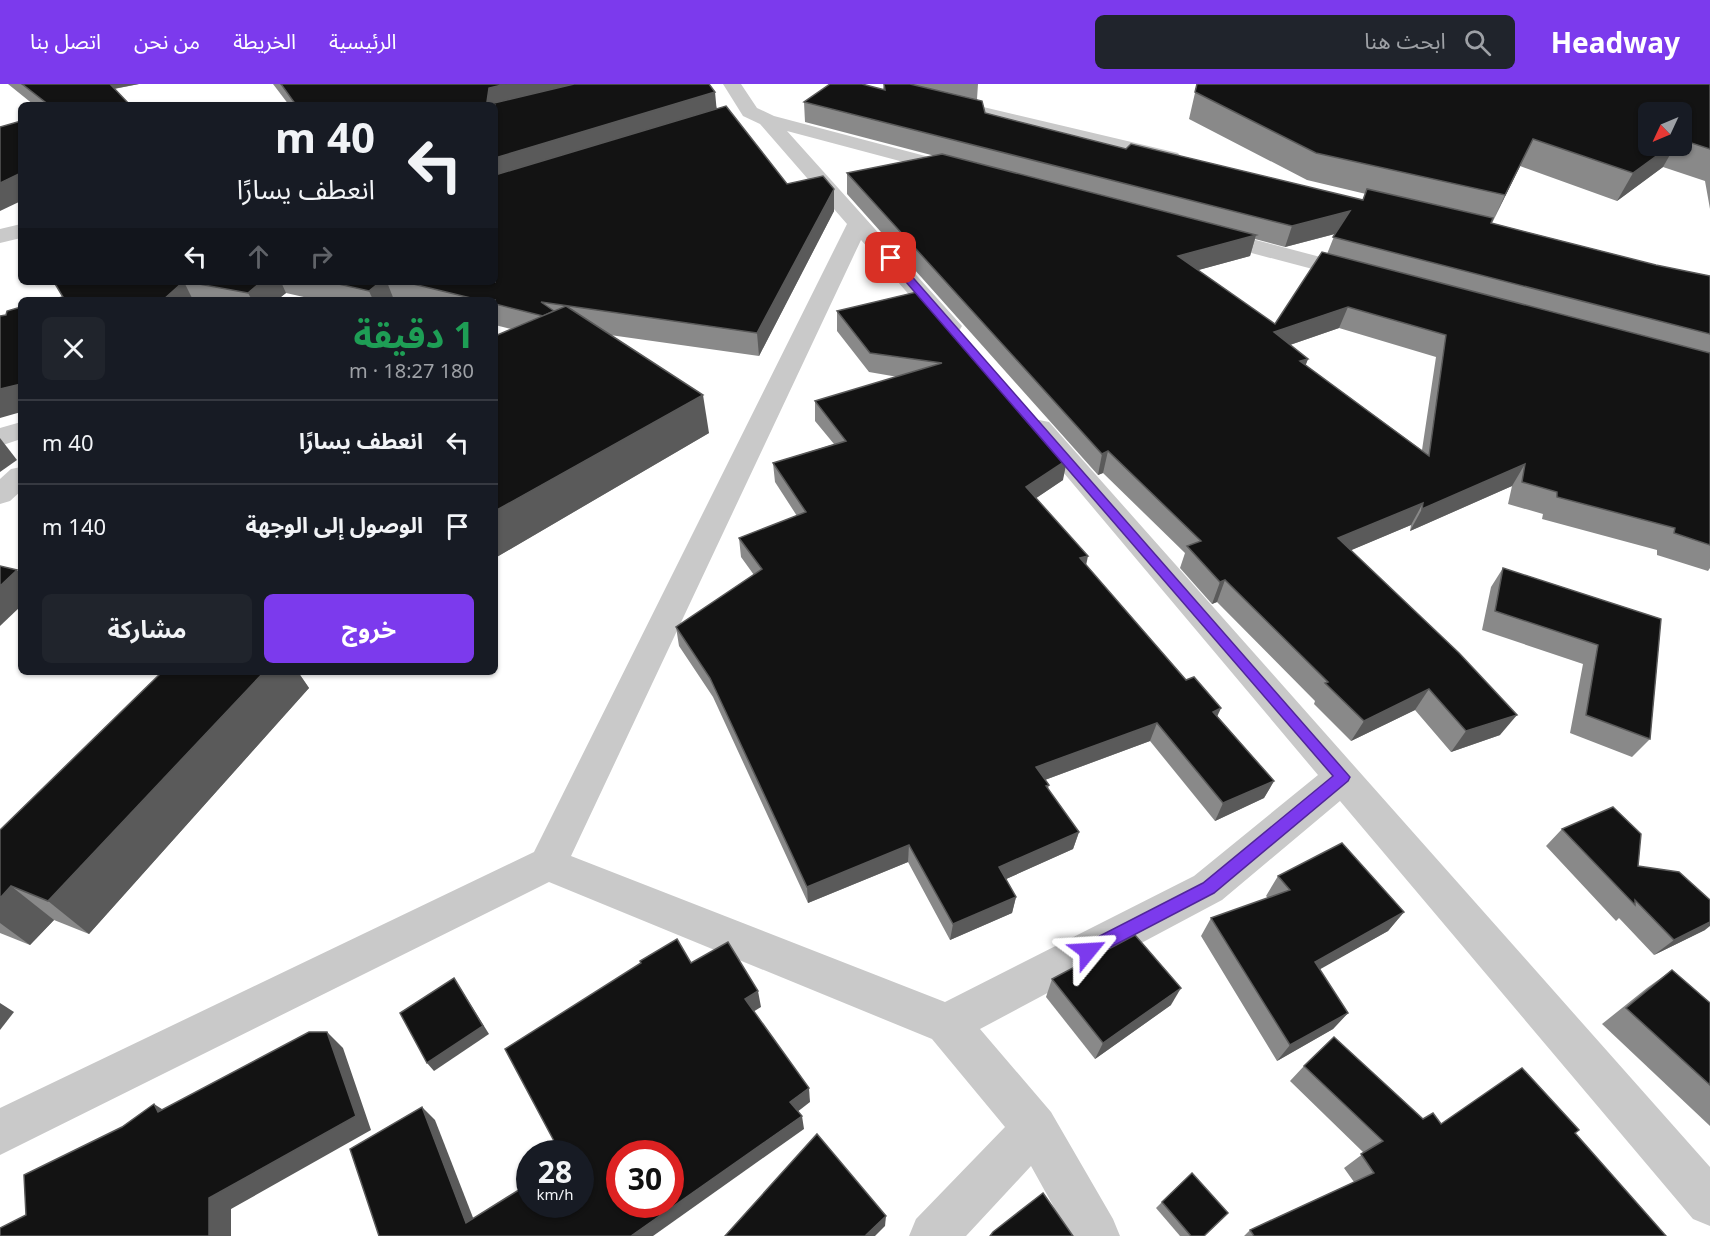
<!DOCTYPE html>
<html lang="ar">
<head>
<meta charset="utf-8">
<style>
  body { margin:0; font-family:"Noto Sans","Noto Sans Arabic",sans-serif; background:#20242c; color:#f1f3f6; direction:rtl; height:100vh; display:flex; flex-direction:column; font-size:22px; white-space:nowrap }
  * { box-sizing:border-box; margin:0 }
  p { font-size:20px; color:#9ea1a6 }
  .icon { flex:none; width:33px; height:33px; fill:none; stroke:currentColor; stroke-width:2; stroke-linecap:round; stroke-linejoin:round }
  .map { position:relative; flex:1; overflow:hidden; direction:ltr }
  .details { position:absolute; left:18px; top:213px; width:480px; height:378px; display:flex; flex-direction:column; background:#171b24; border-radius:9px; box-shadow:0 2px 4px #0004; direction:rtl }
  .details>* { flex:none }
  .guide { position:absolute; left:18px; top:18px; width:480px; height:183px; border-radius:9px; box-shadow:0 2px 4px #0004; direction:rtl; background:#171b24; color:#f1f3f6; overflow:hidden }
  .needle { width:39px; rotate:226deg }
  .controls { position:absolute; left:1638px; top:18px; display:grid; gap:12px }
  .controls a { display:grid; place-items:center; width:54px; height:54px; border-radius:9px; background:#171b24; box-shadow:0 2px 4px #0004; font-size:30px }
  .speed { position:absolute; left:516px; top:1056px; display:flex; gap:12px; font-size:30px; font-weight:700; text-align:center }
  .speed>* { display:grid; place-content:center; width:78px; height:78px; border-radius:50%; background:#171b24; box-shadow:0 2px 4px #0004; line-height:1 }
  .speed small { font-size:15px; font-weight:400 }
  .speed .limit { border:9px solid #d22; background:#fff; color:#111 }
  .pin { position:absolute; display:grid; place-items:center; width:51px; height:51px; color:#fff; margin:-26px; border-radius:12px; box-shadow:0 3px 9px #0006 }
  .me { position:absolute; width:66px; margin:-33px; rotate:63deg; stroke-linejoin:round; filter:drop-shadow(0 0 4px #0008) }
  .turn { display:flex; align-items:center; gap:21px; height:126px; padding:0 24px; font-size:27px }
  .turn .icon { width:78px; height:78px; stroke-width:2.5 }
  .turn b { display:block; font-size:42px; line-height:51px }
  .lanes { display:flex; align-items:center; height:57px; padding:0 24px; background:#0003; justify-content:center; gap:30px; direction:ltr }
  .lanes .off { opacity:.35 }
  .round { display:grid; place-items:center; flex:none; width:63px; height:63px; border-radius:9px; background:#20242c }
  .headline { display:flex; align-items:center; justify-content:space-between; height:102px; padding:0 24px }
  h1 { font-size:36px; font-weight:700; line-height:45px; color:#1e9e55 }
  .button { display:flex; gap:12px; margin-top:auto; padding:12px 24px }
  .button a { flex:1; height:69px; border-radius:9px; background:#7c3aed; color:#fff; font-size:24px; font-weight:700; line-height:69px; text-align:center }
  .button a+a { background:#20242c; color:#f1f3f6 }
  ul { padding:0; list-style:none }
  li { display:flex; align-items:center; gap:18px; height:84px; padding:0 24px; border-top:2px solid #363941 }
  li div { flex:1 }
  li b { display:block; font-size:22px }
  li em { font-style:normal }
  header { display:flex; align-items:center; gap:36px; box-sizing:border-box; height:84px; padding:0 30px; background:#7c3aed; color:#fff }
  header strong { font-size:28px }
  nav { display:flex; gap:33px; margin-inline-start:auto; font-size:21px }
  .search { width:420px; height:54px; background:#20242c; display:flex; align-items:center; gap:15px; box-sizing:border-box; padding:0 21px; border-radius:9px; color:#9ea1a6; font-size:22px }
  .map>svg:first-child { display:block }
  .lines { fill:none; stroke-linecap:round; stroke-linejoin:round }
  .minor { fill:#c9c9c9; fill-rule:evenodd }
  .wall { fill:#898989; fill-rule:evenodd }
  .shaded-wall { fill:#5a5a5a }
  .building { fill:#131313; stroke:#5a5a5a; stroke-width:1.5; fill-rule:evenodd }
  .route { fill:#7c3aed; stroke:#51269a; stroke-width:1.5 }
</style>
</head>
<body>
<header>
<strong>Headway</strong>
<div class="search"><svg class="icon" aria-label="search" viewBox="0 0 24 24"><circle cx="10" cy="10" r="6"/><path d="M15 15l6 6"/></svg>ابحث هنا</div>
<nav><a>الرئيسية</a><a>الخريطة</a><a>من نحن</a><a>اتصل بنا</a></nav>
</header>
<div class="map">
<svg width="1710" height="1152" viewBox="0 0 1710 1152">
  <rect width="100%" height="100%" fill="#fff"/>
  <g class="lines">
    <g class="minor">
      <path d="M723 0H741L757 24 774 32 967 83 970 87 967 91 960 93 787 47 962 242 959 247 950 249 941 247 861 156 571 772 945 918 1194 792 1318 691 1026 344 1029 338 1039 336 1049 338 1710 1083V1142L1693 1135 1340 717 1222 816 980 945 1051 1028 1113 1135 1120 1152H1070L1031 1082 966 1152H909L916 1135 1005 1043 932 955 549 798 0 1071V1024L534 768 847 140 760 40 743 32Z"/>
      <path d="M979 22 1178 69 1181 73 1178 77 1171 79 972 32 970 28 972 24Z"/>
      <path d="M21 140V154L0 159V145Z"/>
      <path d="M1210 144 1366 185 1369 190 1366 195 1358 197 1202 156 1199 151 1202 146Z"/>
      <path d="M21 338V355L0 362V344Z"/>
      <path d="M21 383V407L10 417 0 420V395L11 385Z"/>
    </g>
  </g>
  <g class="wall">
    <path d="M8 0H139L114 5 130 21H34Z"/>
    <path d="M273 0H709L717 25 787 100 834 127 759 272 610 251 709 349 495 474V252L511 245 495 241V216H317L286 209 277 216H49L63 213 54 198H495V21H289Z"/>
    <path d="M884 0H978L977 15 985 29 1126 65 1363 116 1366 110 1307 96 1189 35 1197 0H1710V125L1705 97 1663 83 1617 117 1520 82 1492 139 1656 181 1710 192V484L1708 487 1657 471V466L1542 435 1543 430 1508 420 1512 402 1410 447 1411 441 1351 466 1500 651 1451 668 1415 626 1351 657 1314 620 1315 617 1217 518 1212 520 1180 484 1185 469 1103 389 1098 391 847 110V89L935 72 805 38 804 18 883 5ZM1682 28V62H1648ZM1335 150 1327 170 1275 240 1198 186 1250 172 1255 155 1285 163ZM1339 244 1436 273 1422 366 1305 281 1308 275 1290 261Z"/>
    <path d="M921 207 1063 396 1036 414 1086 481 1274 697 1264 714 1215 737 1150 657 1045 696 1049 701 1048 705 1079 748 1073 765 1006 795 1016 813 1012 829 950 856 908 778 808 819 713 613 679 562 676 543 754 491 741 473 739 454 797 432 775 398 773 379 834 360 815 337V317L898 293 869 288 837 247V227Z"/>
    <path d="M1503 484 1661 535 1650 655 1632 673 1570 649 1583 580 1482 546 1491 503Z"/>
    <path d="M162 588H298L309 604 89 850 54 836 30 861 0 849V746Z"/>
    <path d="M1562 745 1638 782 1705 846 1654 871 1619 834 1616 837 1546 762Z"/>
    <path d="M1278 792 1404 828 1388 847 1319 885 1348 929 1333 945 1277 977 1201 852 1211 834 1268 814 1266 812Z"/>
    <path d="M1672 886 1710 919V1042L1602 940 1647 904Z"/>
    <path d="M1052 895 1171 921 1095 975 1046 913Z"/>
    <path d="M1304 982 1423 1035 1441 1040 1575 1049 1666 1152H1244L1250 1146 1354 1098 1344 1084 1364 1069 1290 997Z"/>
    <path d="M1162 1118 1204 1152H1180L1156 1124Z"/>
  </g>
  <g class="shaded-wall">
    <path d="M99 0H139L102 7Z"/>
    <path d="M506 0H599L488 21 487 18 489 4Z"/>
    <path d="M715 8 717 29 495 98V74Z"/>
    <path d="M1533 55 1520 82 1492 139 1505 111Z"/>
    <path d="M1670 62H1675L1663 83 1617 117 1633 89Z"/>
    <path d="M21 89V117L0 127V99Z"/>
    <path d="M834 105V127L759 272 757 249Z"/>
    <path d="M1350 127 1342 148 1285 163 1292 142Z"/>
    <path d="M1256 151 1250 172 1173 193 1178 172Z"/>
    <path d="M183 198H184L193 216H163Z"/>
    <path d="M261 198H281L286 209 277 216H252L248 209Z"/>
    <path d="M380 198H387L394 216H373L369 207Z"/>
    <path d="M1348 223 1339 244 1266 269 1274 248Z"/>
    <path d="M1308 275 1300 296V277Z"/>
    <path d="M21 300V328L0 334V305Z"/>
    <path d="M703 311 709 349 495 474V427Z"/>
    <path d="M0 354 17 376 0 388Z"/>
    <path d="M1108 367 1103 389 1098 391 1102 370Z"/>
    <path d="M1067 376 1063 396 1023 423 1026 403Z"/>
    <path d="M1525 380 1512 402 1410 447 1422 425Z"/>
    <path d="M1423 419 1411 441 1328 476 1338 454Z"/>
    <path d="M1088 472 1084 491 1080 474Z"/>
    <path d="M17 486 21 490V522L0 542V502Z"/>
    <path d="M1225 496 1217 518 1212 520 1220 498Z"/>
    <path d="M264 588H298L309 604 89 850 48 817Z"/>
    <path d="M1429 605 1415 626 1351 657 1364 637Z"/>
    <path d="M1221 624 1213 642V628Z"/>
    <path d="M1517 631 1500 651 1451 668 1466 647Z"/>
    <path d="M1157 639 1150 657 1031 701 1036 683Z"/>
    <path d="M1274 697 1264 714 1215 737 1223 719Z"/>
    <path d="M1079 748 1073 765 995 800 999 783Z"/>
    <path d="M909 761 908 778 808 819 807 803Z"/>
    <path d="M11 802 54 836 30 861 0 839V814Z"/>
    <path d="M1016 813 1012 829 950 856 953 840Z"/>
    <path d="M1404 828 1388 847 1301 896 1315 878Z"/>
    <path d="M1710 838V842L1705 846 1654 871 1674 856Z"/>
    <path d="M454 894 489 950 434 987 427 979Z"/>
    <path d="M1181 904 1171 921 1095 975 1103 959Z"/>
    <path d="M758 907 761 923 748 931 745 915Z"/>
    <path d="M0 919 14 928 0 946Z"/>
    <path d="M1348 929 1333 945 1277 977 1290 961Z"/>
    <path d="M327 948 343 964 371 1046 231 1125V1152H209V1114Z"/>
    <path d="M809 1004 810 1018 792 1032 790 1018Z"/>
    <path d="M154 1020 176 1034 158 1028Z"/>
    <path d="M422 1023 435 1036 479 1149 466 1139Z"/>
    <path d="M802 1032 804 1045 653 1152H631Z"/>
    <path d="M886 1132 885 1142 875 1152H865Z"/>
  </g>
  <g class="building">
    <path d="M22 0H110L130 21H49Z"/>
    <path d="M281 0H506L489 4 487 18 490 20 574 0H709L715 8 495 74V21H296Z"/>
    <path d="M830 0H862L885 6 884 0H910L982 17 985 29 1126 65 1131 60 1363 116 1367 105 1493 134 1491 139 1656 181 1710 192V250L1333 153 1350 127 1292 142 804 18Z"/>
    <path d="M1197 0H1710V65L1682 56V28H1648V62H1670L1633 89 1533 55 1505 111 1316 69 1195 8Z"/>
    <path d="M726 22 787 100 823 92 834 105 757 249 541 218 554 227 543 232 495 220V216H479L405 198H495V91Z"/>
    <path d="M21 37V89L0 99V43Z"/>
    <path d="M942 70 1256 151 1178 172 1275 240 1322 168 1710 269V461L1674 449 1675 444 1557 413V408L1522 398 1525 380 1422 425 1423 419 1338 454 1459 569 1517 631 1466 647 1429 605 1364 637 1325 599 1328 598 1225 496 1220 498 1187 462 1201 457 1108 367 1102 370 847 89ZM1348 223 1446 251 1429 372 1300 277 1308 275 1274 248Z"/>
    <path d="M54 198H183L163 216H49L63 213Z"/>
    <path d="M188 198H261L248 209Z"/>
    <path d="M330 198H380L369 207Z"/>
    <path d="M921 207 1067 376 1026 403 1088 472 1080 474 1186 596 1194 593 1221 624 1213 628 1274 697 1223 719 1157 639 1036 683 1049 701 1046 702 1079 748 999 783 1016 813 953 840 909 761 807 803 710 594 676 543 762 485 739 454 806 428 773 379 846 357 815 317 942 279 870 269 837 227Z"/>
    <path d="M566 222 703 311 495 427V252Z"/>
    <path d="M21 223V300L0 305V232L6 231 7 227Z"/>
    <path d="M0 482 17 486 0 502Z"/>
    <path d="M1503 484 1661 535 1650 655 1586 631 1598 561 1495 527Z"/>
    <path d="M162 588H264L48 817 11 802 0 814V746Z"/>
    <path d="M1613 723 1641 750 1638 782 1679 788 1710 816V838L1674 856 1635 816V821L1562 745Z"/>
    <path d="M1342 759 1404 828 1315 878 1348 929 1290 961 1211 834 1290 806 1278 792Z"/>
    <path d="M1135 851 1181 904 1103 959 1052 895Z"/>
    <path d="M677 855 691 879 728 858 758 907 745 915 809 1004 790 1018 802 1032 631 1152H379L350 1065 422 1023 466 1139 530 1099V1120H580V1070H561L505 965 641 879 640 877ZM620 1070H670V1120H620Z"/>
    <path d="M1672 886 1710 919V1001L1626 924Z"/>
    <path d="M454 894 483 942 427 979 400 929Z"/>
    <path d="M309 948H327L356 1032 209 1114V1152H0V1144L26 1131 24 1091 122 1043 154 1020 158 1028Z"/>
    <path d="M1334 953 1423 1035 1433 1029 1441 1040 1522 984 1579 1046 1575 1049 1666 1152H1254L1250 1146 1374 1089 1361 1070 1383 1057 1304 982Z"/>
    <path d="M817 1050 886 1132 865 1152H725Z"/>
    <path d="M1192 1089 1228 1129 1204 1152H1191L1162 1118Z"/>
    <path d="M1043 1109 1073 1152H990L993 1148Z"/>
  </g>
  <path class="route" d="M887 172H894L1350 693 1348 697 1214 809 1088 875 1082 872 1079 867 1082 861 1203 799 1333 692 887 176Z"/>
</svg>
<div class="controls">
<a><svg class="needle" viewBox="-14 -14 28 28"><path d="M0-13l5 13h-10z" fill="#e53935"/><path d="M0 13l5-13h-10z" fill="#9ea1a6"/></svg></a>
</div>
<div class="speed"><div>28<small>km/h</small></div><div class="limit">30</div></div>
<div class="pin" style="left:891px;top:174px;background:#d93025"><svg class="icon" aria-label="arrive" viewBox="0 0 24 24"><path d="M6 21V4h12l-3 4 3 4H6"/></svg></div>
<svg class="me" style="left:1088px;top:867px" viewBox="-20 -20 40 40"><path d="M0-17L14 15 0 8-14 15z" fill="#7c3aed" stroke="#fff" stroke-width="4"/></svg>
<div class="guide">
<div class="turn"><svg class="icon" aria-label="left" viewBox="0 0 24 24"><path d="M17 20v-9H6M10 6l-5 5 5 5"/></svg><div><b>40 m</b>انعطف يسارًا</div></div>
<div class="lanes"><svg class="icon" aria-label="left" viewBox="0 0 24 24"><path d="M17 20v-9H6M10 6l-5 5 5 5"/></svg><svg class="icon off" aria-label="ahead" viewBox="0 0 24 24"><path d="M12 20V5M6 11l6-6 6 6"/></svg><svg class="icon off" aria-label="right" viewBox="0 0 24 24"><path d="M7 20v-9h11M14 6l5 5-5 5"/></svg></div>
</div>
<section class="details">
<div class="headline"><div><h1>1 دقيقة</h1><p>180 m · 18:27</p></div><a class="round"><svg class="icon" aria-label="close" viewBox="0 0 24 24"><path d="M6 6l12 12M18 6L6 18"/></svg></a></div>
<ul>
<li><svg class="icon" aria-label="left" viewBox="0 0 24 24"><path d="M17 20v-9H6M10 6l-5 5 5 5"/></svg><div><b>انعطف يسارًا</b></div><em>40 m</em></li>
<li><svg class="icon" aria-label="arrive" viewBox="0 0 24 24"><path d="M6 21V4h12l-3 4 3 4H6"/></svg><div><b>الوصول إلى الوجهة</b></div><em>140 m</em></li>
</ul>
<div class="button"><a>خروج</a><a>مشاركة</a></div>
</section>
</div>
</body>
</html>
